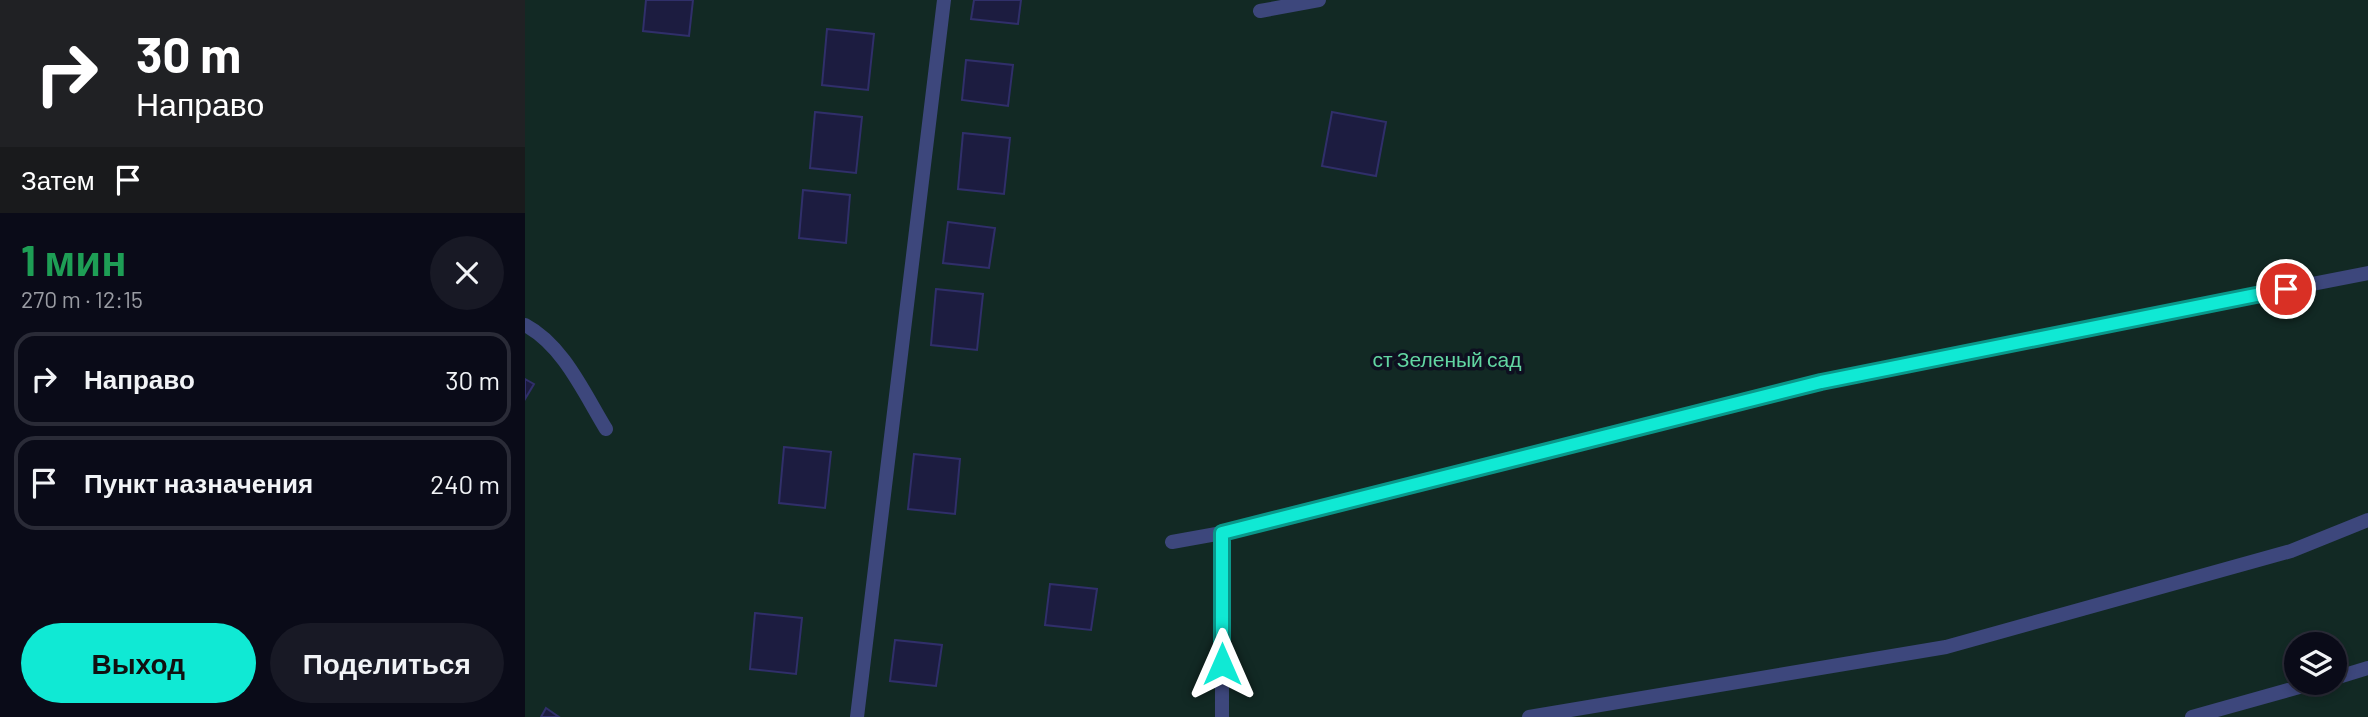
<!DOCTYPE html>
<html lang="ru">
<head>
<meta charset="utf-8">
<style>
  body { margin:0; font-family:Barlow,sans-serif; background:#181925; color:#f1f3f6; height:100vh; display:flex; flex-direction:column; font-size:26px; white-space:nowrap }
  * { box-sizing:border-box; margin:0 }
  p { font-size:23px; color:#999ba2 }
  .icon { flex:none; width:38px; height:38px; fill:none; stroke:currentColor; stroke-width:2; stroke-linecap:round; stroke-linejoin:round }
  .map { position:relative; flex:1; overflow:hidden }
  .panel { display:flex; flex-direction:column; background:#0a0b18; width:525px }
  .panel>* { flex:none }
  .banner { background:#202124; color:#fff; overflow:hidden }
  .controls { position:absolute; left:1759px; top:632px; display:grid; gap:14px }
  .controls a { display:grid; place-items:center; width:63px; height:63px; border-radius:50%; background:#0a0b18; box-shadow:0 4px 10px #0003,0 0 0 2px #2a2b37; font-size:35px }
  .pin { position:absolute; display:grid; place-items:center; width:60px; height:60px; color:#fff; margin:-30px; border:4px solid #fff; border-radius:50%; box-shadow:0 2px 7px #0007 }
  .me { position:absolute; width:77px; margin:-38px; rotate:0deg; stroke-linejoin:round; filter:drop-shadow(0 0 5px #0008) }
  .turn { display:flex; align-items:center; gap:24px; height:147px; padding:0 21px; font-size:32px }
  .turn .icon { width:91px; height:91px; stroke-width:2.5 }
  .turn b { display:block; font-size:49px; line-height:60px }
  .then { display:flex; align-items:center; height:66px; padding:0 21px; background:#0003; gap:14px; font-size:26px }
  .round { display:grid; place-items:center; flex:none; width:74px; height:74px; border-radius:37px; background:#181925 }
  .headline { display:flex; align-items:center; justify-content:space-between; height:119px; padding:0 21px }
  h1 { font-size:42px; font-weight:700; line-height:52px; color:#1e9e55 }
  .button { display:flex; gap:14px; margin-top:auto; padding:14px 21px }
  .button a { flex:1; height:80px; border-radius:42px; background:#10e9d4; color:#111; font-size:28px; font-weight:700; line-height:80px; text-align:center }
  .button a+a { background:#181925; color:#f1f3f6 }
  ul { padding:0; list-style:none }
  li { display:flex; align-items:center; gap:21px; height:94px; margin:0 14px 10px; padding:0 7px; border:4px solid #2a2b37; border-radius:21px }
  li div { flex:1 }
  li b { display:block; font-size:26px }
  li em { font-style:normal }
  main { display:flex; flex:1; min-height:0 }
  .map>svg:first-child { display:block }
  .green { fill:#122924; fill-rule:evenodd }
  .building { fill:#1c1c40; stroke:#302f6a; stroke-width:2 }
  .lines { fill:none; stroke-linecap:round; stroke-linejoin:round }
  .street { stroke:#3d477c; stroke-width:14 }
  .route-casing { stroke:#0a978a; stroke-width:18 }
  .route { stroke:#10e9d4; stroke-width:12 }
  .labels { text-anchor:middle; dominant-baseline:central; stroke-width:7; stroke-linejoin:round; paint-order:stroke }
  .park-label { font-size:21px; fill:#62d6a2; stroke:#0e0f20 }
</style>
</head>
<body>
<main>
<section class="panel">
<div class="banner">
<div class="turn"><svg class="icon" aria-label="right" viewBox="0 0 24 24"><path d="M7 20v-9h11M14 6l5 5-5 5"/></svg><div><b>30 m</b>Направо</div></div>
<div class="then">Затем<svg class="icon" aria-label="arrive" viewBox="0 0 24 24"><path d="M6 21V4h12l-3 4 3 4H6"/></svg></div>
</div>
<div class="headline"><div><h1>1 мин</h1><p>270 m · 12:15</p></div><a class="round"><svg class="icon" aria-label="close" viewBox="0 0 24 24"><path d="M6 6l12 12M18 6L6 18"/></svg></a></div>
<ul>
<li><svg class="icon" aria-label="right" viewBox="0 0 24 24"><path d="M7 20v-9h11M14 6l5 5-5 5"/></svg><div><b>Направо</b></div><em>30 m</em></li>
<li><svg class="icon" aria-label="arrive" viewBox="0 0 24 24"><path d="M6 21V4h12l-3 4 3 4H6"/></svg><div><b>Пункт назначения</b></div><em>240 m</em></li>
</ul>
<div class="button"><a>Выход</a><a>Поделиться</a></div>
</section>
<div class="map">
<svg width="1843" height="717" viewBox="0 0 1843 717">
  <rect width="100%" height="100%" fill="#0e0f20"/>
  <path class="green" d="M0 0H1843V717H0ZM1771 644H1810V682H1771Z"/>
  <g class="building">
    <path d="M121 0H168L164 36 118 31Z"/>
    <path d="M449 0H496L493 24 446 19Z"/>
    <path d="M302 29 349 34 343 90 297 85Z"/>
    <path d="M441 60 488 65 483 106 437 100Z"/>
    <path d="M290 112 337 117 331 173 285 168Z"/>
    <path d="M807 112 861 122 851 176 797 166Z"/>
    <path d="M438 133 485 138 479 194 433 189Z"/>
    <path d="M278 190 325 195 321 243 274 238Z"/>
    <path d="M423 222 470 228 464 268 418 263Z"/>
    <path d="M411 289 458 294 452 350 406 345Z"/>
    <path d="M0 379 9 384 0 399Z"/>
    <path d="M259 447 306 452 300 508 254 503Z"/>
    <path d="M389 454 435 459 430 514 383 509Z"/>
    <path d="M525 584 572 589 566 630 520 625Z"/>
    <path d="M230 613 277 618 271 674 225 669Z"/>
    <path d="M370 640 417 645 411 686 365 681Z"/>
    <path d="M21 708 34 717H16Z"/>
  </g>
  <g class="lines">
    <g class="street">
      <path d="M735 11 794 0"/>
      <path d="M0 325C38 345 59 393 81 429"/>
      <path d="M697 533V717"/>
      <path d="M647 542 697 533 1296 381 1843 273"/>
      <path d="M1810 678 1843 668"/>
      <path d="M332 717 419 0"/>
      <path d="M1004 717 1421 647 1766 551 1843 520"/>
      <path d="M1667 717 1792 682"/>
    </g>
  </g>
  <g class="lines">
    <g class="route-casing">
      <path id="route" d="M697 664V533L1296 382 1761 289"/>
    </g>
    <use href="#route" class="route"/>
  </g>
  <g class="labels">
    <g class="park-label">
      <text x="922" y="358">ст Зеленый сад</text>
    </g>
  </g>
</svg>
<div class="controls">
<a><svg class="icon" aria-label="layers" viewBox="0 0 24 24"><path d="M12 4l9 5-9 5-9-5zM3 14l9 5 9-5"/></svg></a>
</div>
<div class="pin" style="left:1761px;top:289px;background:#d93025"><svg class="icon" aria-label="arrive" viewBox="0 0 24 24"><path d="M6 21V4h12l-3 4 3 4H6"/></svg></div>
<svg class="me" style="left:697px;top:664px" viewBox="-20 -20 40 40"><path d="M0-17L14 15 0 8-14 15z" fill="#10e9d4" stroke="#fff" stroke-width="4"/></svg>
</div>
</main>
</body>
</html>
